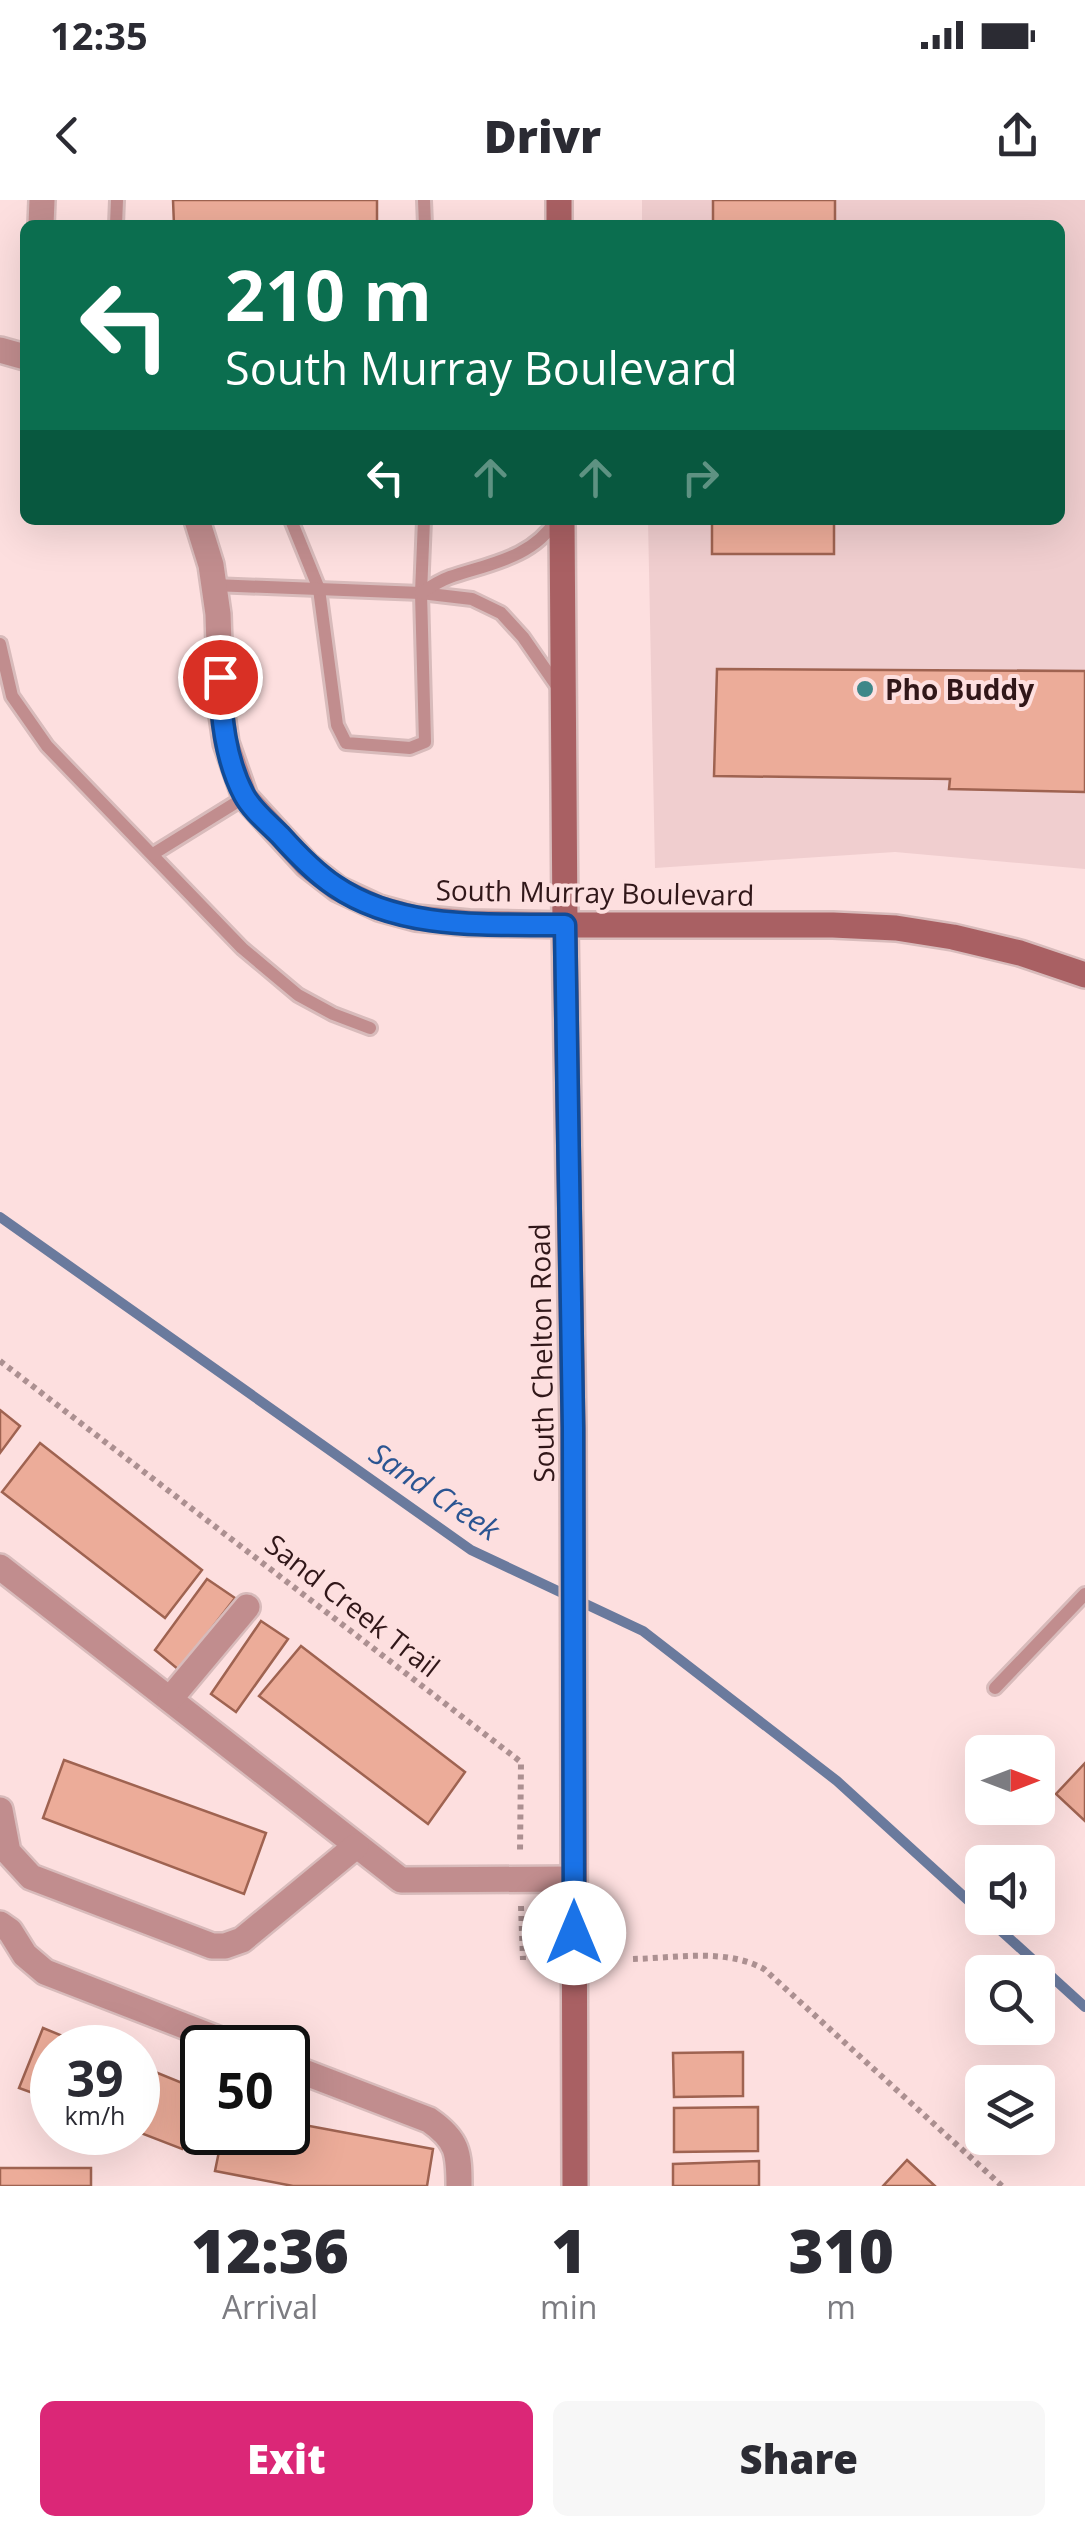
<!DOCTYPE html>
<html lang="en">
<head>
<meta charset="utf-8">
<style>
  body { margin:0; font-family:"Open Sans",sans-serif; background:#f7f7f7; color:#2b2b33; height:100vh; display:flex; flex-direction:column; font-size:38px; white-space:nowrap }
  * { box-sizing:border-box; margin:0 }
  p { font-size:32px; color:#7c7c81 }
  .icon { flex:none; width:55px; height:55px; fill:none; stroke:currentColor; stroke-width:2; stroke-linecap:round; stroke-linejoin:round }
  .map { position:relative; height:1986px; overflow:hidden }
  .drawer { display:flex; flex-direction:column; background:#fff; flex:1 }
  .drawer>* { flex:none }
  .hud { position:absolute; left:20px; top:20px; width:1045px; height:305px; border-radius:15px; box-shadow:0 10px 40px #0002; background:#0b6e4f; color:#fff; overflow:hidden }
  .needle { width:65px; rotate:90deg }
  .tools { position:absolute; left:965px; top:1535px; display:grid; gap:20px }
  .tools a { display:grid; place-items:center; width:90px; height:90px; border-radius:15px; background:#fff; box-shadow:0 10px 40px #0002; font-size:50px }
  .speed { position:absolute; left:30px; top:1825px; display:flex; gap:20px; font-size:50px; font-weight:700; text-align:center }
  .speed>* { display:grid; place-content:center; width:130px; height:130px; border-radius:50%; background:#fff; box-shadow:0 10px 40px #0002; line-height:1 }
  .speed small { font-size:25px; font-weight:400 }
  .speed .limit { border:5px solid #111; border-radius:15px; background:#fff; color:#111 }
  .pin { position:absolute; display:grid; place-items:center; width:85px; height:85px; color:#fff; margin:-42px; border:5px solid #fff; border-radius:50%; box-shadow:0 2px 10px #0007 }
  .me { position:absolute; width:110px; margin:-55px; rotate:0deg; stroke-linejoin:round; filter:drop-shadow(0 0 8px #0008) }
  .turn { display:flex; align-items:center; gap:35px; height:210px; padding:0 40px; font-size:45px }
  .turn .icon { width:130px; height:130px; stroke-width:2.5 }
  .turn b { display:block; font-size:70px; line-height:85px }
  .lanes { display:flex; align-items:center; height:95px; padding:0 40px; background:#0003; justify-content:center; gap:50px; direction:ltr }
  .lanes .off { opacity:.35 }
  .eta { display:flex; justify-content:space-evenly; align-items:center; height:170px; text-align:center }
  .eta b { font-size:60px; font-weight:800; line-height:70px }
  .action { display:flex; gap:20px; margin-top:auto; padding:20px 40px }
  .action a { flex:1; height:115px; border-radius:15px; background:#db2777; color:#fff; font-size:40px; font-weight:800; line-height:115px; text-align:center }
  .action a+a { background:#f7f7f7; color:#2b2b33 }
  .status { display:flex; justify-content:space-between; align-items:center; height:70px; padding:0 50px; background:#fff; direction:ltr }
  .status svg { height:28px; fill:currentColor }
  header { display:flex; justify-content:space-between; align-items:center; height:130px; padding:0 40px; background:#fff; font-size:45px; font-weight:800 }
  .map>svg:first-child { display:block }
  .built { fill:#f0cecf }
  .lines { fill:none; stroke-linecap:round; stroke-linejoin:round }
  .stream { stroke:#6a7a9d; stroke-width:10 }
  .building { fill:#ecac99; stroke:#9f6351; stroke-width:2.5 }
  .lane-casing { stroke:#d8bbbb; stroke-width:18 }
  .street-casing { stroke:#d8bbbb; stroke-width:30 }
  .secondary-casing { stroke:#d8bbbb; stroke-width:30 }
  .path { stroke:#ac9091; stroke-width:6; stroke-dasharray:5 5; stroke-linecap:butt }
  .lane { stroke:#c18d8e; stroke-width:12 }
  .street { stroke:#c18d8e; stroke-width:25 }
  .secondary { stroke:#a96063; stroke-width:25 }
  .route-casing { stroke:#114b97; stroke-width:25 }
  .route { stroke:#1a73e8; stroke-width:18 }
  .poi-dot { fill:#3f8789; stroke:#fddfdf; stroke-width:4 }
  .labels { text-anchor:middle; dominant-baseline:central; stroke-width:8; stroke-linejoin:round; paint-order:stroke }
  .poi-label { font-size:28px; font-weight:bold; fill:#311719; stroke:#fddfdf; text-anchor:start }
  .street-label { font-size:28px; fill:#311719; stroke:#fddfdf }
  .water-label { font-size:30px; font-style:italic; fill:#2b5592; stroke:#fddfdf }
</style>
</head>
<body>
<div class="status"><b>12:35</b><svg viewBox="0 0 49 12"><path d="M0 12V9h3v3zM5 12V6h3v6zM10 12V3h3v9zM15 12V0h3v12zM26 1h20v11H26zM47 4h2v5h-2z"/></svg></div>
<header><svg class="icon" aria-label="back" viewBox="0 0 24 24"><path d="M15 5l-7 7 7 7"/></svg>Drivr<svg class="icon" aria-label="share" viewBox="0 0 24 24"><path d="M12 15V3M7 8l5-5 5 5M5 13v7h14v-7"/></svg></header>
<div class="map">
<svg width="1085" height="1986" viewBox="0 0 1085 1986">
  <rect width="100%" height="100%" fill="#fddfdf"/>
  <path class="built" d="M642 0H1085V669L895 652 655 668 648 320H1060V25H642Z"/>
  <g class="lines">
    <g class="stream">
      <path d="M0 1017 471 1350 643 1431 837 1581 982 1713"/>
      <path d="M987 1718 1085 1807"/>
    </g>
  </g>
  <g class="building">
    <path d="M173 0H377V25H174Z"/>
    <rect x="713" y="0" width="122" height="25"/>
    <rect x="712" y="320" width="122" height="34"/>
    <path d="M717 469 1085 471V592L949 589 950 579 714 576Z"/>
    <path d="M0 1210 20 1226 0 1253Z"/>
    <path d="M40 1243 202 1370 165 1418 2 1292Z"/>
    <path d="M207 1379 235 1398 179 1470 155 1450Z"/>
    <path d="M261 1421 288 1439 236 1512 211 1494Z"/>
    <path d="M301 1446 465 1572 428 1624 259 1496Z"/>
    <path d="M64 1560 266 1633 244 1694 43 1618Z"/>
    <path d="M1085 1563V1621L1056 1594Z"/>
    <path d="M43 1828 92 1848H52V1900L19 1888Z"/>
    <path d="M743 1852V1896L674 1897 673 1853Z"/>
    <path d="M138 1865 202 1891V1896L182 1949 138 1932Z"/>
    <path d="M758 1907V1951L674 1952V1908Z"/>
    <path d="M288 1922 433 1949 427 1986H293L215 1971 223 1932H288Z"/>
    <path d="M907 1960 935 1986H883Z"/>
    <path d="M759 1961V1986H673V1964Z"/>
    <rect x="0" y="1968" width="91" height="18"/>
  </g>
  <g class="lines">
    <g class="lane-casing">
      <g id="lane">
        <path d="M424 0 425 25"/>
        <path d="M116 25 117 0"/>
        <path d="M291 320 319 389 337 525 346 543 410 548 425 542 421 393 424 320"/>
        <path d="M213 385 421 393 472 399 501 413 523 437 559 489"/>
        <path d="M421 393C430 387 439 381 450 377 488 364 533 358 556 320"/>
        <path d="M0 444 12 496 47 546 242 748 298 795 333 814 370 828"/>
        <path d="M153 654 245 597"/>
        <path d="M995 1488 1085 1394"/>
      </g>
    </g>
    <g class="street-casing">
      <g id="street">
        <path d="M41 25 42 0"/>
        <path d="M0 150 25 157"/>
        <path d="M197 320 211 365 218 414 221 508 226 543 245 597 307 665 338 689 379 708 416 718 469 723 565 725"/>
        <path d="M0 1367 401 1680 573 1679"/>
        <path d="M170 1499 247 1407"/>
        <path d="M0 1610 8 1652 31 1677 212 1746H225L242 1740 356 1646"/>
        <path d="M0 1724 10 1731 25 1755 45 1772 241 1848"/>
        <path d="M288 1866 429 1920C458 1940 459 1953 459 1986"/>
      </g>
    </g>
    <g class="secondary-casing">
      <g id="secondary">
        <path d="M559 0V25"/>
        <path d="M562 320 565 725 573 1228 575 1986"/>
        <path d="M565 725H833L896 728 953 737 1020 753 1085 775"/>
      </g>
    </g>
    <g class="path">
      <path d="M0 1161 521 1562 520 1653"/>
      <path d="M521 1706 523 1760"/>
      <path d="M633 1759C676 1758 726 1748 764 1769L1002 1986"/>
    </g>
    <use href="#lane" class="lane"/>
    <use href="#street" class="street"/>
    <use href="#secondary" class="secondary"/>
  </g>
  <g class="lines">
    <g class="route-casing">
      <path id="route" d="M220 477C221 516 225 559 244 595 252 610 268 623 280 635 297 654 314 672 335 686 401 731 489 724 565 725L573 1228 574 1733"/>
    </g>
    <use href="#route" class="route"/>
  </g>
  <circle class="poi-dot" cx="865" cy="489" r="10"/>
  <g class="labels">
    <g class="poi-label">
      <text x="885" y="489">Pho Buddy</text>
    </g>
    <g class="street-label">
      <text transform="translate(595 692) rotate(1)">South Murray Boulevard</text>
      <text transform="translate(541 1153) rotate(-91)">South Chelton Road</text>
      <text transform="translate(353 1405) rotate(38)">Sand Creek Trail</text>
    </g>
    <g class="water-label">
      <text transform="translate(435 1291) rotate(34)">Sand Creek</text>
    </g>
  </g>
</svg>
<div class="tools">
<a><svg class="needle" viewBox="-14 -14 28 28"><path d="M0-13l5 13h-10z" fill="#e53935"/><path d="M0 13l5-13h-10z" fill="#7c7c81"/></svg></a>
<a><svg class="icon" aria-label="sound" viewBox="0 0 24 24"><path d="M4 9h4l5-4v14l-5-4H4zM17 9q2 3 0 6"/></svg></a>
<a><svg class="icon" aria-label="search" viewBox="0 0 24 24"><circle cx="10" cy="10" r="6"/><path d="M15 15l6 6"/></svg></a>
<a><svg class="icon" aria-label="layers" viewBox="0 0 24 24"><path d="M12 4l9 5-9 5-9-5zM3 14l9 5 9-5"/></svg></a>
</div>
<div class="speed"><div>39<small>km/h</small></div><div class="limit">50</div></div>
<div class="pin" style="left:220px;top:477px;background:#d93025"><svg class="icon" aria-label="arrive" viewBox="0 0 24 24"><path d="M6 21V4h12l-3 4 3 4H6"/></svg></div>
<svg class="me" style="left:574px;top:1733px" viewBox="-20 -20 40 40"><circle r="19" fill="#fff"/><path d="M0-13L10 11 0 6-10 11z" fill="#1a73e8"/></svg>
<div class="hud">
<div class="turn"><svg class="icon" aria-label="left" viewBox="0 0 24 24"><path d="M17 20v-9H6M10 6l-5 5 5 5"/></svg><div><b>210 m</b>South Murray Boulevard</div></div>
<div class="lanes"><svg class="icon" aria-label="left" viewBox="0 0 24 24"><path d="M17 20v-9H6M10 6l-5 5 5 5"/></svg><svg class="icon off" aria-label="ahead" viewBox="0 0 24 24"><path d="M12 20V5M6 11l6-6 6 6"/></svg><svg class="icon off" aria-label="ahead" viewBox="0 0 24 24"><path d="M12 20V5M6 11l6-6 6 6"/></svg><svg class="icon off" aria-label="right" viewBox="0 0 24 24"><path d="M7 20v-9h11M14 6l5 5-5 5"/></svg></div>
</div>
</div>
<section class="drawer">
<div class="eta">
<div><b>12:36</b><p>Arrival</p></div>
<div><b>1</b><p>min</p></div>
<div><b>310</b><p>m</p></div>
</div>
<div class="action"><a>Exit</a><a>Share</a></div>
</section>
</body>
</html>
